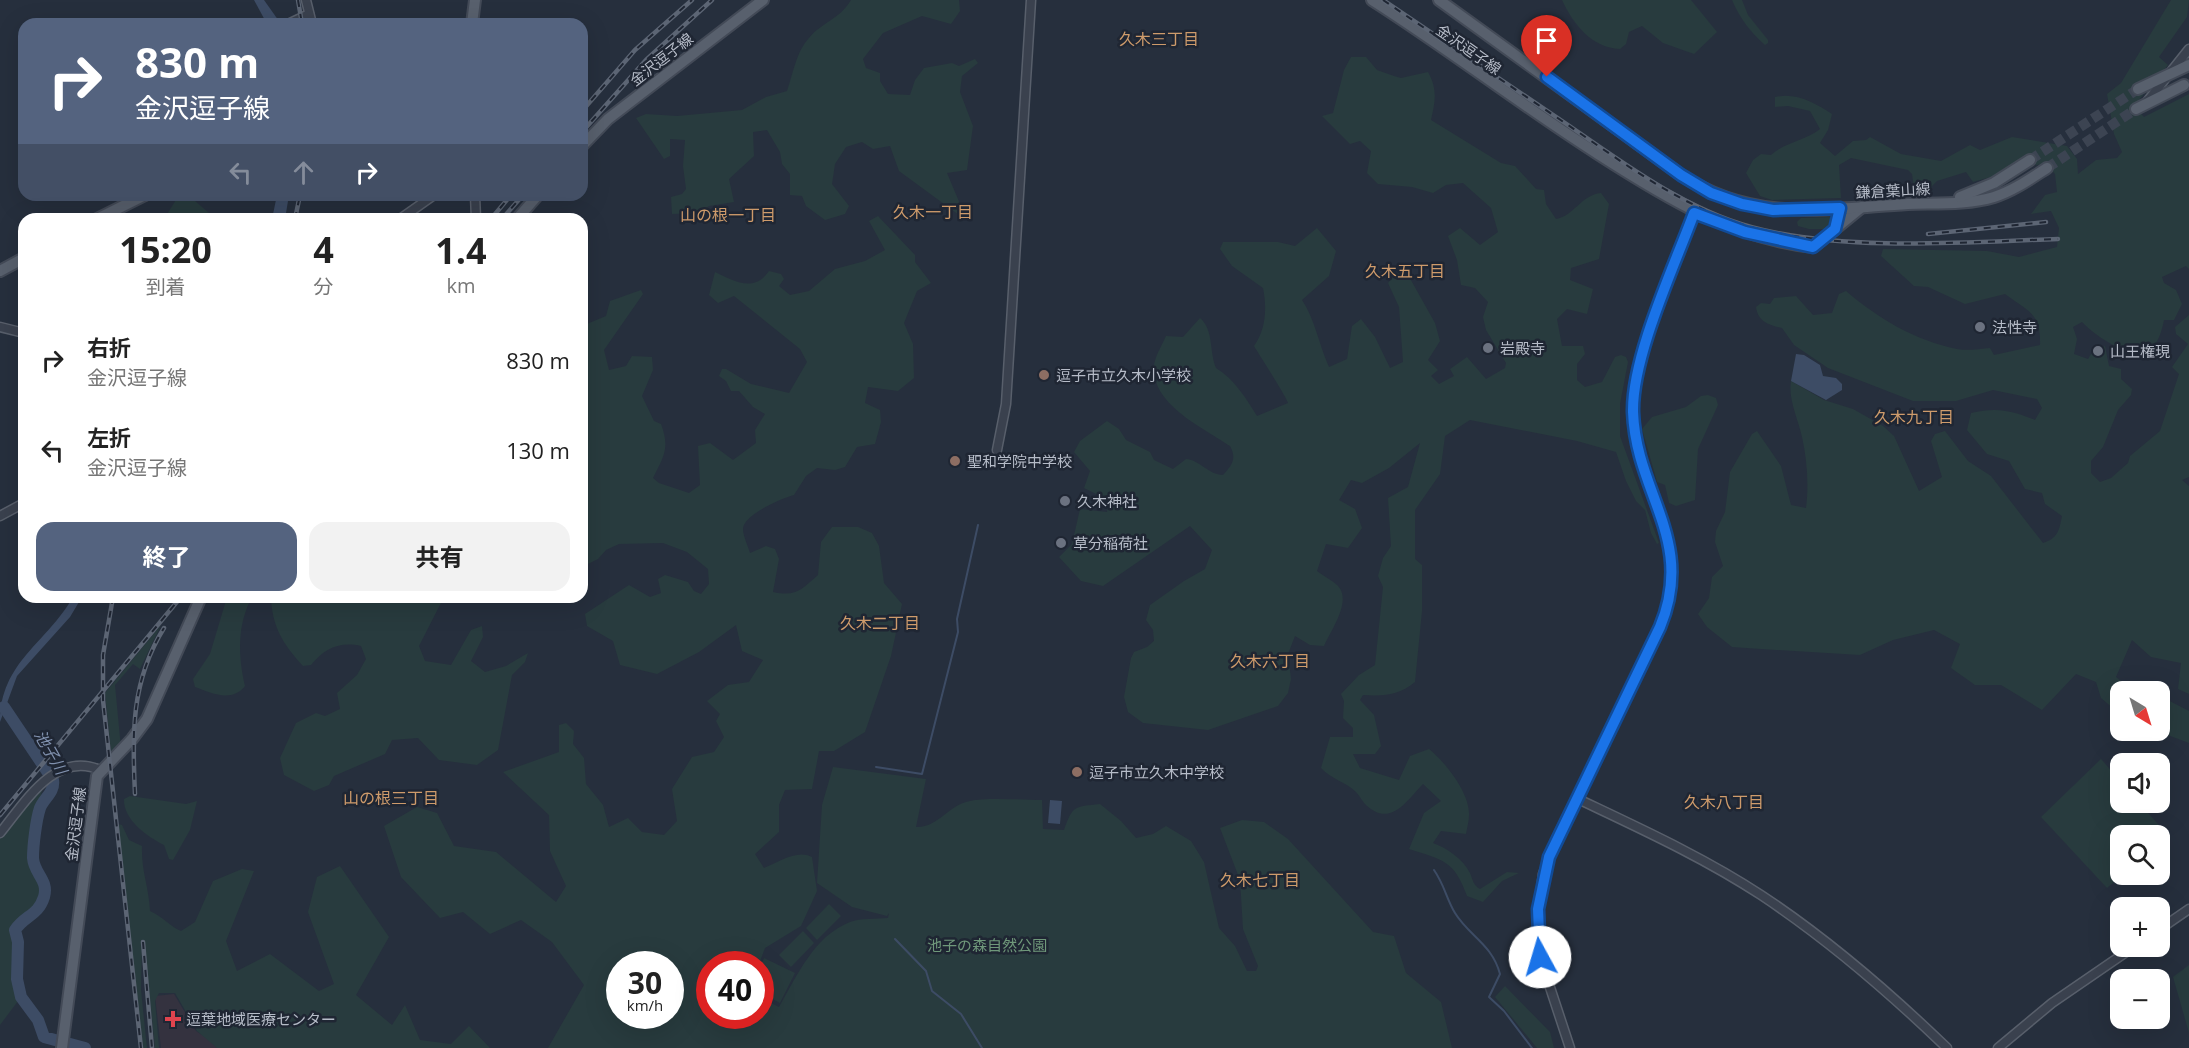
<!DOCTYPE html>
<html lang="ja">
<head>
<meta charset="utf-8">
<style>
  body { margin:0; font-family:"Open Sans","Noto Sans JP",sans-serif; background:#f2f2f2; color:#222; height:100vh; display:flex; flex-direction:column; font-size:22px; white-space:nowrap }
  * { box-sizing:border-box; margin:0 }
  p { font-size:20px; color:#767676 }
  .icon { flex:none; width:33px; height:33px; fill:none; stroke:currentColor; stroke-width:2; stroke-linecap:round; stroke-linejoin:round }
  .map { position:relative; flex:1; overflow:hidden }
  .drawer { position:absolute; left:18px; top:213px; width:570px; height:390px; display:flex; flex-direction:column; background:#fff; border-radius:18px; box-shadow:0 6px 24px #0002 }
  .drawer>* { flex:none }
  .banner { position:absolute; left:18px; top:18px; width:570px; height:183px; border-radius:18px; box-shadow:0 6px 24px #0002; background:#54637f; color:#fff; overflow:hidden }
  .needle { width:39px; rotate:142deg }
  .controls { position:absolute; left:2110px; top:681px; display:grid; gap:12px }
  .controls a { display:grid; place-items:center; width:60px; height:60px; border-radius:12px; background:#fff; box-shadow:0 6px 24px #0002; font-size:30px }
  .speed { position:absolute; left:606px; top:951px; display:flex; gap:12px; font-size:30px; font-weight:700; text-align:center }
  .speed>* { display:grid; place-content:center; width:78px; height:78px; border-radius:50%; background:#fff; box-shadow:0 6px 24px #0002; line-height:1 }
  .speed small { font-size:15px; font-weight:400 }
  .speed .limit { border:9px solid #d22; background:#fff; color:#111 }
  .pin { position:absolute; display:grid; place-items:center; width:51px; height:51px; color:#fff; margin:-62px -26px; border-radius:50% 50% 50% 0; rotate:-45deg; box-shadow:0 0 6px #0007 }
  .pin .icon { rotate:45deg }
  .me { position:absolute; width:66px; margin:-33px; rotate:354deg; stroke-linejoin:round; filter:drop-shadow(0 0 4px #0008) }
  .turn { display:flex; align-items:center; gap:21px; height:126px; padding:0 18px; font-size:27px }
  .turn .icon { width:78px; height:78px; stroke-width:2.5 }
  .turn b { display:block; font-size:42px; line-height:51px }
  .lanes { display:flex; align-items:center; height:57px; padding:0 18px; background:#0003; justify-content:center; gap:30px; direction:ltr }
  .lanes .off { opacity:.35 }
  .eta { display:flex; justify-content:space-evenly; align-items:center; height:102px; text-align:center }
  .eta b { font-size:36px; font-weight:700; line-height:42px }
  .primary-button { display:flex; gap:12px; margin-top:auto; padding:12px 18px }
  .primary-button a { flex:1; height:69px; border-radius:18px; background:#54637f; color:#fff; font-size:24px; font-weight:700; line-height:69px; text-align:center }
  .primary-button a+a { background:#f2f2f2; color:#222 }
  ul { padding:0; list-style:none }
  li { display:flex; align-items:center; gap:18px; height:90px; padding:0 18px }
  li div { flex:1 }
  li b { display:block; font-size:22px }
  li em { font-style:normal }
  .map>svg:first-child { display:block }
  .medical { fill:#34323f }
  .green { fill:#283b3e; fill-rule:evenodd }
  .water { fill:#3d4c65 }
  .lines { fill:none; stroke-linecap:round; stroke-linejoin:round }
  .stream { stroke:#3d4c65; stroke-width:2 }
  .river { stroke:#3d4c65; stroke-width:12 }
  .major-tunnel { stroke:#3c4452; stroke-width:10; stroke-dasharray:10 5; stroke-linecap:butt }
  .minor-casing { stroke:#585f6b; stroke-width:11 }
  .major-casing { stroke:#434a57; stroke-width:14 }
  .minor { stroke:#3a414e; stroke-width:8 }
  .major { stroke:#58606d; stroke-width:10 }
  .rail-casing { stroke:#5c6574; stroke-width:4.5 }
  .rail { stroke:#1f2633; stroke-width:2; stroke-dasharray:7; stroke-linecap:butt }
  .route-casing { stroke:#114b97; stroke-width:15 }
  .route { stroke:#1a73e8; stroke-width:10 }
  .worship-dot { fill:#6b7280; stroke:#1f2633; stroke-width:2 }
  .education-dot { fill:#8d6e63; stroke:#1f2633; stroke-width:2 }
  .health-dot { fill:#e0444e; stroke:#1f2633; stroke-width:2 }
  .labels { text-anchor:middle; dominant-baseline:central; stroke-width:5; stroke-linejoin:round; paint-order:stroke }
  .street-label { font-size:15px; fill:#b6bcc8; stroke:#1f2633 }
  .poi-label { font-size:15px; fill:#b6bcc8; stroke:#1f2633; text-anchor:start }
  .park-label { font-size:15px; fill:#6f987a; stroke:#1f2633 }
  .neighbourhood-label { font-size:16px; fill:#ce9b6b; stroke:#1f2633 }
  .water-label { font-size:16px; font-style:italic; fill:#8091ae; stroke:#1f2633 }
</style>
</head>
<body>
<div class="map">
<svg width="2189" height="1048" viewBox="0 0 2189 1048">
  <rect width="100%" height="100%" fill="#262f3d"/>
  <path class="medical" d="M174 994 196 1031 222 1048H161L155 996Z"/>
  <g class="green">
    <path d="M851 0H959L960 11 951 24 922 16 883 33 863 59 866 68 880 73V81L888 94 910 95 915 80 924 68 952 63 959 66 975 59 978 63 962 76 960 92 973 126 967 170 947 173 963 211 959 215 899 171 890 146 873 149 862 142 846 147 835 164 832 184 849 206 845 214 825 220 806 206 802 196 790 195V174L782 164 780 152 767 130 753 132 754 156 729 179 734 202 709 206 699 213 672 214 671 197 682 194 686 189 683 166 685 140 670 139V156L664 159 636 118 646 114 677 116 742 110 766 97 787 91C793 74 796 52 809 38 822 22 839 20 851 0Z"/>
    <path d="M1562 0H1691L1717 32 1694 54 1663 43 1642 26 1629 32 1626 44 1620 49C1592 48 1573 24 1562 0Z"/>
    <path d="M1732 0H1742L1748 15 1768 40V43L1765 45C1751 33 1739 17 1732 0Z"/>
    <path d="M2171 0H2189L2187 17 2159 57 2168 65 2134 106 2144 117 2189 94V269L2186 266 2162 277 2164 283 2176 290 2182 304 2174 320H2164C2161 336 2155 351 2139 357 2119 349 2097 338 2082 322L2073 327 2077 339 2074 354 2088 359 2093 351 2105 346 2109 366 2121 369V379L2132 389 2131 395 2118 410 2103 447 2091 461V473L2100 482 2111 478 2128 463 2130 456 2160 431 2179 374 2172 367 2188 344 2176 334 2175 327 2189 315V477L2182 480 2189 486V694L2178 689 2181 663 2151 657 2132 640 2116 677 2125 684 2148 691 2121 692V715L2101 698 2096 682 2076 674 2042 710 2001 685H1975L1951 668 1960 644 1934 630 1893 640 1860 655 1761 649 1732 647 1707 627 1698 614 1709 598 1712 577 1723 566 1715 542 1716 531 1725 512 1730 472 1752 434 1757 431 1781 466 1791 505 1806 508C1809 485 1807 459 1802 437 1798 418 1788 400 1791 381L1824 400 1853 409 1883 426 1894 436 1919 491 1942 477 1931 441 1935 434 1945 431 1968 461 1991 476 2043 543C2058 538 2059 531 2062 516L2045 504 2042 493 2025 489 2009 461 1987 454 1967 430 1971 413C1996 407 2011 410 2035 420L2042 408 2037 399 1993 390 1956 401H1913L1828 368 1794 345 1782 328C1769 325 1758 322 1756 307L1761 303 1770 304 1774 298 1796 296 1813 315 1832 313 1839 294 1846 291C1879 319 1914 340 1957 349 1967 351 1980 349 1990 348L1994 355 2040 345C2041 313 2029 312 2005 294L1965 304 1928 287 1914 286 1881 256 1883 249 1987 251 2019 257 2057 247 2059 228 2051 211 2031 214 2045 195 2057 192 2055 174 2046 164 2036 165 2028 154 1991 177 1973 182 1966 172 1937 181 1932 186V193L1915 195 1912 174 1908 170 1851 158 1839 165 1841 198 1772 200 1760 196 1746 173 1753 160 1761 154 1771 155C1785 142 1805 141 1820 129L1810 111 1788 106 1775 107V97C1796 92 1815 103 1832 114L1828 130 1820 143 1835 156 1853 141 1866 140 1870 137 1901 154 1941 161 1970 145 1980 150 2012 137 2067 146 2077 159 2078 174 2096 160 2117 158 2122 152 2114 134 2107 94 2121 83Z"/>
    <path d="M1351 57H1366L1377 70 1394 76 1401 78 1428 72C1438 90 1435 102 1431 120L1501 163 1515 166 1536 189 1544 190 1546 204 1556 219C1574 216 1581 195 1601 193L1609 204 1599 259 1571 268 1570 280 1593 289 1587 314 1567 309 1557 319 1562 346H1583L1585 354 1577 364V380L1585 387 1602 382 1615 357 1621 355 1626 357 1628 362 1620 404V436L1659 543 1657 544 1651 533 1645 510 1636 501 1626 481 1616 452 1577 441 1470 420 1445 436 1440 474 1415 510V559L1422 565V611L1415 682C1398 696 1384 696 1363 695L1360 700 1374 715 1381 746 1375 754H1353L1360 768 1399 780 1410 756 1429 749C1445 762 1470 793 1469 815 1469 821 1467 828 1466 834L1441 831 1433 843C1447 848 1463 859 1470 873 1473 880 1473 885 1480 889L1507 872 1519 873 1502 881 1483 902 1467 896C1454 860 1443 860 1409 849L1424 813 1441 801 1423 784C1407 800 1390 830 1364 803 1361 799 1359 795 1356 792 1346 782 1331 779 1321 768L1330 737H1353V728L1343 718 1344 701 1341 694 1359 675 1375 665 1383 587 1378 576 1383 558 1391 546 1388 498 1408 487 1420 443 1389 468 1362 483 1351 480 1339 500 1355 509 1362 528 1348 548 1326 544 1317 571C1323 576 1332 580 1337 585 1353 600 1331 630 1324 646L1310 645 1295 636 1288 654 1291 679 1288 693 1278 706 1208 730 1143 723 1128 712 1124 697 1131 658 1134 652 1147 647 1154 641 1153 630 1146 620 1150 605 1184 581 1205 569 1212 550 1190 526 1103 586 1081 581 1059 557 1072 544 1080 509 1107 512 1108 500 1084 488 1090 471 1074 452 1080 441 1107 421 1119 429 1126 440 1150 452 1154 460 1173 469 1186 459C1200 460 1209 475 1223 475 1232 465 1237 459 1230 446 1204 428 1152 405 1154 367 1154 358 1162 345 1166 336L1183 337 1200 318C1214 330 1209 351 1216 368 1234 379 1246 398 1257 416L1288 403C1287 398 1260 356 1254 346 1266 329 1267 308 1263 288L1232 266 1220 249 1223 242H1278L1295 246 1317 228 1336 251 1329 276 1302 300C1315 319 1319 345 1329 367L1347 359 1352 326 1361 319 1375 337 1390 368 1403 362 1399 307 1388 283 1403 266 1435 323 1440 341 1428 360 1438 370 1431 376 1439 384 1454 376 1450 369 1467 357 1486 379 1505 368 1506 363 1486 330 1483 317 1488 302 1475 288 1461 285 1457 260 1448 236 1460 228 1480 245 1498 232 1491 208 1463 183 1446 185 1433 193 1412 187 1378 184 1367 173 1371 151 1360 141 1350 144 1322 116 1333 113 1344 70Z"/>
    <path d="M179 195H188L216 219H164Z"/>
    <path d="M878 216 915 255V262L931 283 917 291 904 323 913 344 914 378 898 391 868 387 865 403 880 410 881 422 875 444 857 447 845 467 835 470 817 468 806 476 794 495C782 498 743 515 743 529 743 536 748 546 750 553L766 546 775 549 779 559 773 592C796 597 801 590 818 575L821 542 832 527H858L872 533 879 546 884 583 902 604 891 656 865 732 834 751H819L812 789 785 790 779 805V832L755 854 764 868C779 862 797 849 812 857L817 891 801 926 765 948 759 964H710V1016H760L761 998 779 1007C797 976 814 936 850 922 861 918 876 919 888 918L889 913 887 916 852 907 817 883 822 805 833 767 926 779 916 827C938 828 948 805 970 801 986 797 1024 800 1042 800L1043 829 1064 830C1073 805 1074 807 1100 804L1121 821 1136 838 1153 834 1166 826 1191 841 1204 862 1219 928 1235 946 1247 971H1256L1258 966 1243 929 1240 880 1220 828 1242 820 1264 822 1288 839 1373 932 1394 936 1406 973 1441 1002 1452 1048H548L584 985 552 942 521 920 490 934 463 912 440 918 401 877 384 826 417 807 437 813 454 846 496 852 556 902 566 886 550 851 549 815 503 772 559 752V725L566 723 574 731 573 744 584 758 586 784 603 805 609 827 628 818 642 832 664 835 677 821 672 789 692 757 714 752 724 737 716 721 720 714 707 701 728 685 749 682 763 660 742 651 736 625 699 652 657 674 620 665 613 641 587 626 585 614 629 585 650 597 661 593 658 579 665 575 688 582 694 591 701 594 709 584 708 569 687 552 663 543 619 544 606 550 598 559 582 567V326L606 316 610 301 641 290 643 294 604 350 609 370 626 366 632 356 652 357 653 370 642 396 654 421 661 424C670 448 664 456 653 478L659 483 689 493 700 485 698 446 710 443 733 460 756 443 755 430 765 414 753 407 739 391H731L726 381 719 376 722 369H726L751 384 789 393 807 362 800 349 734 296 718 303 709 295 715 272C734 281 754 293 769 271L781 274 784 279 779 286 790 295 809 291 835 269 865 261 885 250 869 221ZM620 964H670V1016H620Z"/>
    <path d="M1830 217 1834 222 1827 229H1809L1798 226 1797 222 1801 218Z"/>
    <path d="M1708 395 1716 398 1718 405 1698 449 1695 500 1676 506 1669 503 1665 485 1657 482 1642 429 1652 417 1686 407 1701 396Z"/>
    <path d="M227 597H252C237 625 238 655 245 686 232 703 211 693 195 687L193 679 210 654Z"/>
    <path d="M271 597H444L419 646 425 661 451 665 471 630 482 626 483 637 471 661 485 672 506 666 528 653 525 662 512 675 498 750 477 765 439 760 418 738 392 740 385 754 334 776 329 785 314 791 284 775 280 758 296 723 316 713 325 716 340 709 337 693 357 675 366 659 361 646C339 641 324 649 311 665L303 666C283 644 272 627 271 597Z"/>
    <path d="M161 625 140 669 133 664 115 685 121 748 111 753 105 693Z"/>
    <path d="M2160 696 2189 711V743L2157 731 2160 730Z"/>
    <path d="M2101 759 2121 782V802L2139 803 2167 834 2160 840V836H2121L2122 875 2107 888 2041 817Z"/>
    <path d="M43 782 33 858 46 886 39 911 21 921 15 930 21 997 0 1025V832Z"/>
    <path d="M130 796 186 804 197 801 190 830 173 860 169 859 164 845C148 837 123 820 124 799Z"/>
    <path d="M118 824 122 825 129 840 142 846C141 871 149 887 150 911 162 916 171 927 181 931L195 922 213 881 242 869 254 871 226 941 237 971 270 954 319 991 334 984 308 912 317 877 340 866 389 937 356 995 392 1025 405 1005 420 1040 451 1044 469 1026 490 1048H217L197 1031 175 993H159L155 1001 159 1048H155L144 942 142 943 141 990 147 1048H143Z"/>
    <path d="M829 904 841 916 817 940 806 928Z"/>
    <path d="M803 931 814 943 791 967 779 955Z"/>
    <path d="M764 958 795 973 780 1003 761 993V965Z"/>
    <path d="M2189 965V1033L2173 977Z"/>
    <path d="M1505 986 1550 1032 1554 1048H1537L1495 997Z"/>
  </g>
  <g class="water">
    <path d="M254 0H264L281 24H267Z"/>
    <path d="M277 195H289L285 219H272Z"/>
    <path d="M1796 354 1804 355 1820 365 1823 376 1836 378 1842 384V390L1826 400 1791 381Z"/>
    <path d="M73 597H82L70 617 17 676 0 722C0 662 47 643 73 597Z"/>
    <path d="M1050 800 1062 801 1060 824 1048 823Z"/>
  </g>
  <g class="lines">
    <g class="stream">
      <path d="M876 767 922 774 958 632 957 619 978 525"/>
      <path d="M1434 870C1445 886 1446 898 1455 913 1469 936 1492 944 1500 974L1489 997 1504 1011 1532 1048"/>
      <path d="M895 939 926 971 932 991 961 1014 982 1048"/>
    </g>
    <path class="river" d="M4 707 53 780C55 792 44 798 40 808 36 820 33 846 33 858 34 874 49 880 44 897 38 916 25 915 15 930L18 942 17 979 21 997 38 1020 44 1037 85 1048"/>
    <g class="major-tunnel">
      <path d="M2030 160 2138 89"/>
      <path d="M2047 168 2136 109"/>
    </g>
    <g class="minor-casing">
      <g id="minor">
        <path d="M306 0 312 24"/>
        <path d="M288 24 309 14"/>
        <path d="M2146 103 2189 49"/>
        <path d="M475 195 476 219"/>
        <path d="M400 219 434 195"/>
        <path d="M0 327 24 333"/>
        <path d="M997 450 1006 404 1031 0"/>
        <path d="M0 516 24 503"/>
        <path d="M1576 798C1639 828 1703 857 1761 895 1829 940 1889 992 1947 1048"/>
        <path d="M0 833C24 804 55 750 100 770"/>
        <path d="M2160 929 2189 909"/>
        <path d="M1570 1048 1540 957 1537 924 1543 874 1557 837 1660 627C1696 540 1635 494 1633 412 1632 355 1674 267 1694 213"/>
        <path d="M1998 1048 2052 1003 2135 946"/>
      </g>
    </g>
    <g class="major-casing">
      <g id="major">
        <path d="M1372 0C1449 49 1521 105 1598 154 1665 197 1731 238 1813 247L1862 207"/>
        <path d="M1439 0 1681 175C1753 223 1826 209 1908 204 1935 203 1968 205 1994 197 2013 191 2030 179 2047 168"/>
        <path d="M472 24 475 0"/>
        <path d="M2138 89 2189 65"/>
        <path d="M2136 109 2184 85"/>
        <path d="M582 146 608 119 763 0"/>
        <path d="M1960 197 1994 183 2030 160"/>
        <path d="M97 219 145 195"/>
        <path d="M517 219 538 195"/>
        <path d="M0 271 24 258"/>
        <path d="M62 1048 97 776 132 739 147 719 201 597"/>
      </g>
    </g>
    <use href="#minor" class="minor"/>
    <use href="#major" class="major"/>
    <g class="rail-casing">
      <g id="rail">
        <path d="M298 0 302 24"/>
        <path d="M1383 0C1445 42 1506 83 1568 125 1628 166 1691 214 1763 230 1854 251 1964 242 2058 239"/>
        <path d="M582 111 635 50 692 0"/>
        <path d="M582 132 646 60 712 0"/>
        <path d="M295 219 300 195"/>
        <path d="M491 219 511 195"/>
        <path d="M502 219 523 195"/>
        <path d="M1928 234 2046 222"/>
        <path d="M113 597 103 655V700L141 1048"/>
        <path d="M135 794C132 734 131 681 164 628"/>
        <path d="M0 815 181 597"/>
        <path d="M143 942 152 1048"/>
      </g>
    </g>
    <use href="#rail" class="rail"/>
  </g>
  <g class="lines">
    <g class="route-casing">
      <path id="route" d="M1540 957 1538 909 1549 857 1660 627C1696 540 1636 494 1633 412 1632 356 1674 267 1694 213L1745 232 1813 247 1835 229 1840 208 1773 210 1742 204 1711 193 1681 175 1547 77"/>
    </g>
    <use href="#route" class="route"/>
  </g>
  <g class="worship-dot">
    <circle cx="1980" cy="327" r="6"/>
    <circle cx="1488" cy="348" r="6"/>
    <circle cx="2098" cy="351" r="6"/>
    <circle cx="1065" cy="501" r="6"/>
    <circle cx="1061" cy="543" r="6"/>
  </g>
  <g class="education-dot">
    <circle cx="1044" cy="375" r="6"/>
    <circle cx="955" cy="461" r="6"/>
    <circle cx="1077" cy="772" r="6"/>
  </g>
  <path class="health-dot" d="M170 1010h6v6h6v6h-6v6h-6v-6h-6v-6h6z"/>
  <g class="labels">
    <g class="street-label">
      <text transform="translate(1469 49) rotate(35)">金沢逗子線</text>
      <text transform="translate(661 59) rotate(-38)">金沢逗子線</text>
      <text transform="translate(1893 190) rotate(-3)">鎌倉葉山線</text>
      <text transform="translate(75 824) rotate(-83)">金沢逗子線</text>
    </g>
    <g class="poi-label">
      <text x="1992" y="327">法性寺</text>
      <text x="1500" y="348">岩殿寺</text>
      <text x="2110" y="351">山王権現</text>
      <text x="1056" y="375">逗子市立久木小学校</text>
      <text x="967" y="461">聖和学院中学校</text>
      <text x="1077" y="501">久木神社</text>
      <text x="1073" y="543">草分稲荷社</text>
      <text x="1089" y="772">逗子市立久木中学校</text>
      <text x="186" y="1019">逗葉地域医療センター</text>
    </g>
    <g class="park-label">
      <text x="987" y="945">池子の森自然公園</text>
    </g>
    <g class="neighbourhood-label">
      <text x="1159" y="39">久木三丁目</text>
      <text x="933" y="212">久木一丁目</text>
      <text x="728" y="215">山の根一丁目</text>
      <text x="1405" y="271">久木五丁目</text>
      <text x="1914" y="417">久木九丁目</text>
      <text x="880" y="623">久木二丁目</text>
      <text x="1270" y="661">久木六丁目</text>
      <text x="391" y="798">山の根三丁目</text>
      <text x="1724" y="802">久木八丁目</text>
      <text x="1260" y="880">久木七丁目</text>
    </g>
    <g class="water-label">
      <text transform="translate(51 752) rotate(60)">池子川</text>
    </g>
  </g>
</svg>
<div class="controls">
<a><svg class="needle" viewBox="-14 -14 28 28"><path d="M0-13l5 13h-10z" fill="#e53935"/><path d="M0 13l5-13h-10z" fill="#767676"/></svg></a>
<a><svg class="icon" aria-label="sound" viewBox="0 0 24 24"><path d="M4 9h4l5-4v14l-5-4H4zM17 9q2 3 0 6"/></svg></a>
<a><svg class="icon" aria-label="search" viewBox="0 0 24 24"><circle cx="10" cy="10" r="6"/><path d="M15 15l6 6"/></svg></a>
<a>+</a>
<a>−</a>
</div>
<div class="speed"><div>30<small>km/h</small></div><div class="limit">40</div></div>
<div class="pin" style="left:1547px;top:77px;background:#d93025"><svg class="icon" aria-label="arrive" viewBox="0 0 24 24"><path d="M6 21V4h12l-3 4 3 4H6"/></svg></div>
<svg class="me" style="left:1540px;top:957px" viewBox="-20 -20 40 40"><circle r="19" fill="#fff"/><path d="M0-13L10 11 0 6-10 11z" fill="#1a73e8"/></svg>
<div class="banner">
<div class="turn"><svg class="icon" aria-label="right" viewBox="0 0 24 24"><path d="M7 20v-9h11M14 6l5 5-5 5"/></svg><div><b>830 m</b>金沢逗子線</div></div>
<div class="lanes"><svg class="icon off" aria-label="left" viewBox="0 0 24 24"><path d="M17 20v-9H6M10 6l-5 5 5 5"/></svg><svg class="icon off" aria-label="ahead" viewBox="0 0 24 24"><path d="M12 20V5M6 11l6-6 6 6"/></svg><svg class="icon" aria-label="right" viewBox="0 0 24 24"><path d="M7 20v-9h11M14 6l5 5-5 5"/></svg></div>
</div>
<section class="drawer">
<div class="eta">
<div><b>15:20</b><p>到着</p></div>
<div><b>4</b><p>分</p></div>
<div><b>1.4</b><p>km</p></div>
</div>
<ul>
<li><svg class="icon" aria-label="right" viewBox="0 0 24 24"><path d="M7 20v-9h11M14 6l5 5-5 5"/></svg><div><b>右折</b><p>金沢逗子線</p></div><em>830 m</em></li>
<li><svg class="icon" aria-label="left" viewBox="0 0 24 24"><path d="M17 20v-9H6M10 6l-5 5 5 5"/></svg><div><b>左折</b><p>金沢逗子線</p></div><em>130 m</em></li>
</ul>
<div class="primary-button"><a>終了</a><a>共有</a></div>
</section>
</div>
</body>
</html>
